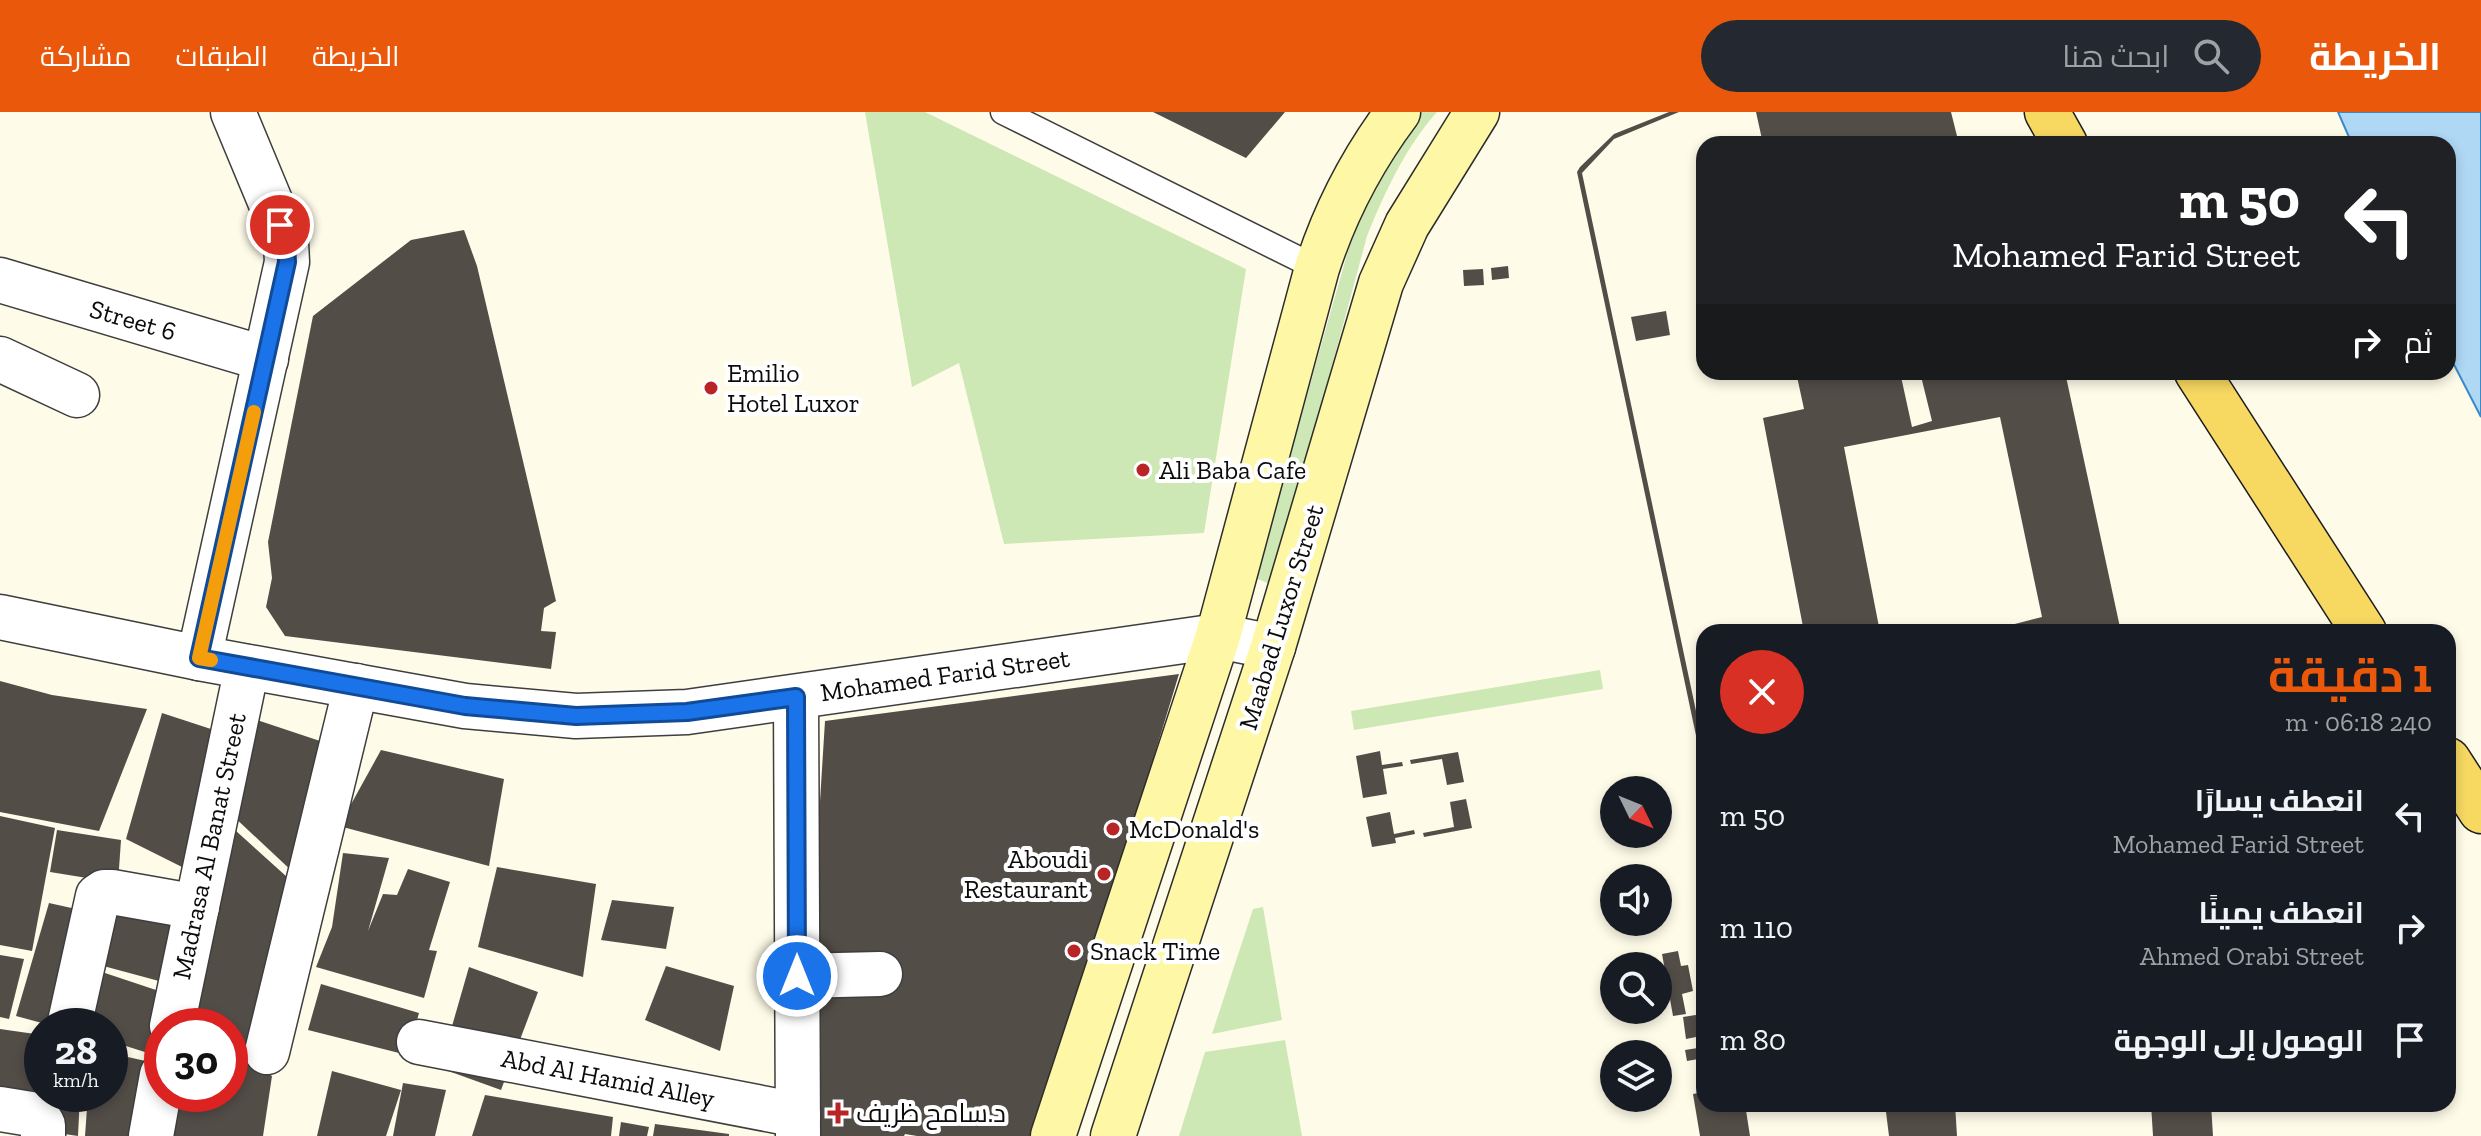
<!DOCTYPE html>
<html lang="ar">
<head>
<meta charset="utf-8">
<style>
  body { margin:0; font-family:"Zilla Slab",Cairo,serif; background:#242831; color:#f1f3f6; direction:rtl; height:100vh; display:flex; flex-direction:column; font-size:30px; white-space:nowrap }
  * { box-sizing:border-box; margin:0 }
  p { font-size:26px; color:#9ea1a6 }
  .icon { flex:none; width:44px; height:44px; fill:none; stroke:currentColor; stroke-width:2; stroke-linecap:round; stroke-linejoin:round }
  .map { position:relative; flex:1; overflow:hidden; direction:ltr }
  .sheet { position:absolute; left:1696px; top:512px; width:760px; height:488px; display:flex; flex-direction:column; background:#171b24; border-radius:24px; box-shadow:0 4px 12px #0003; direction:rtl }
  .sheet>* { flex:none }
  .hud { position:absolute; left:1696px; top:24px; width:760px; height:244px; border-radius:24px; box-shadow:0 4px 12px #0003; direction:rtl; background:#202124; color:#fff; overflow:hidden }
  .needle { width:52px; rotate:133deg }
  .fabs { position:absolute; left:1600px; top:664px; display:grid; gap:16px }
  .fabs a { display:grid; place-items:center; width:72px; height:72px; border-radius:50%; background:#171b24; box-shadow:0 4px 12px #0003; font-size:40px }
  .speed { position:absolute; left:24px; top:896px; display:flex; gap:16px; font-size:40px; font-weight:700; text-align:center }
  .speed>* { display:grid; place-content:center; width:104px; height:104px; border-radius:50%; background:#171b24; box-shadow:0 4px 12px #0003; line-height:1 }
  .speed small { font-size:20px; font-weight:400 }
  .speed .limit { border:12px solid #d22; background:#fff; color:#111 }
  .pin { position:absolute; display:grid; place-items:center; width:68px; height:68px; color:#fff; margin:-34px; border:4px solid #fff; border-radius:50%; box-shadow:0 2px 8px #0007 }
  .me { position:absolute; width:88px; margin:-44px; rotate:0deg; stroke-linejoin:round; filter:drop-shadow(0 0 6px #0008) }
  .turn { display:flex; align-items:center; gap:28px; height:168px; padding:0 24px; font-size:36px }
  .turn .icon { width:104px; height:104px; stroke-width:2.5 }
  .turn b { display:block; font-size:56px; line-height:68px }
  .then { display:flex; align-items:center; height:76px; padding:0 24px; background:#0003; gap:16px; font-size:30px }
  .round { display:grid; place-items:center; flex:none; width:84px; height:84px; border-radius:42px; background:#242831 }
  .headline { display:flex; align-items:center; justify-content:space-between; height:136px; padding:0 24px }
  h1 { font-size:48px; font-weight:700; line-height:60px; color:#ea580c }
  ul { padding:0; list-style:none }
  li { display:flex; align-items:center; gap:24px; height:112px; padding:0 24px }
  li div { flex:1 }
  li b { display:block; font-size:30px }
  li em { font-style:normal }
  header { display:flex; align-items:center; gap:48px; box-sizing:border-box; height:112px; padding:0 40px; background:#ea580c; color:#fff }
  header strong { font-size:38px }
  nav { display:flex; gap:44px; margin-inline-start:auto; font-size:28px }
  .search { width:560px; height:72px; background:#242831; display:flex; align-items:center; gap:20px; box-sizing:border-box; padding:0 28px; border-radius:44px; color:#9ea1a6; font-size:30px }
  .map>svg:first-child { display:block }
  .green { fill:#cde8b4 }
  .water { fill:#afd8f5; stroke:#378bcb; stroke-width:2 }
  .building { fill:#534d48 }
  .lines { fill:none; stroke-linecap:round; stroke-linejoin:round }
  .service-casing { stroke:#3e3e3e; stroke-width:27 }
  .minor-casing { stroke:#3e3e3e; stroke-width:47 }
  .secondary-casing { stroke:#2d2d2d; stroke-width:47 }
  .primary-casing { stroke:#1c1c1c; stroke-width:47 }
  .service { stroke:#fff; stroke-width:24 }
  .minor { stroke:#fff; stroke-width:44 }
  .secondary { stroke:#fef7a5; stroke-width:44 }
  .primary { stroke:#f7d861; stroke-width:44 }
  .route-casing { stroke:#114b97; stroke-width:20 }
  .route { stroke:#1a73e8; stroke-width:14 }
  .slow { stroke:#f59e0b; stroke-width:14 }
  .poi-dot { fill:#b92527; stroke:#fff; stroke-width:3 }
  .labels { text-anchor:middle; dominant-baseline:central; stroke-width:8; stroke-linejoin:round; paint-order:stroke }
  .street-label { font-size:26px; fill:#0b0b0b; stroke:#fff }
  .poi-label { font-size:26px; fill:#0b0b0b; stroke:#fff; text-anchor:start }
</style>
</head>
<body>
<header>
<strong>الخريطة</strong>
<div class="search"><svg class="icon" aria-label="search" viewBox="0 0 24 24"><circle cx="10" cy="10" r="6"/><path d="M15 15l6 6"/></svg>ابحث هنا</div>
<nav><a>الخريطة</a><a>الطبقات</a><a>مشاركة</a></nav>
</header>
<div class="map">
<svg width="2481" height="1024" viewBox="0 0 2481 1024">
  <rect width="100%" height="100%" fill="#fffbe9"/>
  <g class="green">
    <path d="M865 0H925L1246 157 1204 421 1004 432 959 251 912 275Z"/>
    <path d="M1420 0H1437C1405 36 1385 80 1367 124L1273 473 1255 466 1354 118C1373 76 1393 37 1420 0Z"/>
    <path d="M1600 558 1603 577 1354 618 1351 599Z"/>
    <path d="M1263 795 1282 908 1212 922 1253 797Z"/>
    <path d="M1285 928 1302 1024H1179L1205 940Z"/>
  </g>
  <path class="water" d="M2338 0H2481V305L2448 241V32H2352Z"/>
  <g class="building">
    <path d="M1153 0H1285L1246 46Z"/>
    <path d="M1669 0H1679L1614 27 1582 61 1703 632 1698 633 1577 60 1580 55 1614 22Z"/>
    <path d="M1756 0H1951L1959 32H1763Z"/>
    <path d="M464 118 477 154 556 489 544 496 541 519 556 520 551 557 285 524 266 495 272 466 268 430 313 204 411 128Z"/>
    <path d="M1508 154 1509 166 1492 168 1491 156Z"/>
    <path d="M1483 157 1484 173 1464 174 1463 158Z"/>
    <path d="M1666 199 1670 223 1636 229 1631 205Z"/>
    <path d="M1796 260H1900L1912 315 1932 309 1920 260H2065L2121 520H1984L2042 505 2000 305 1844 335 1880 520H1804L1763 306 1804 297Z"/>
    <path d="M1179 562 1039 1024H917L905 1022 904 1024H817L810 850 825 609Z"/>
    <path d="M0 569 52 583 147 597 99 719 0 700Z"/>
    <path d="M162 601 214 618 182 755 126 727Z"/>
    <path d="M251 606 329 632 294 761 231 702Z"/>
    <path d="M381 638 504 667 489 754 339 714Z"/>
    <path d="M1380 639 1382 653 1402 650 1403 654 1383 657 1387 682 1363 686 1356 644Z"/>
    <path d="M1458 640 1464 670 1447 673 1442 647 1411 652 1410 648Z"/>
    <path d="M1466 687 1472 716 1424 725 1423 721 1454 715 1450 690Z"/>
    <path d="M1390 700 1394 722 1414 718 1415 722 1395 726 1396 731 1372 735 1366 705Z"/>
    <path d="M0 704 55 716 32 839 0 833Z"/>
    <path d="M225 709 297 774 253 944 230 930V914H204L187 904Z"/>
    <path d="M57 718 121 728 118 771 50 760Z"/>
    <path d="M343 741 389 746 368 819 383 782 397 783 408 757 450 770 429 838 437 839 424 886 316 855 332 815Z"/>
    <path d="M497 755 596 772 583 865 478 835Z"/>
    <path d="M612 788 674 795 666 837 601 828Z"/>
    <path d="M49 791 85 799 53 914 16 904Z"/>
    <path d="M105 799 186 804 170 872 96 852Z"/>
    <path d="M1678 839 1681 854 1688 853 1693 879 1682 882 1686 902 1673 904 1662 842Z"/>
    <path d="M0 843 24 847 9 907 0 905Z"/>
    <path d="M666 854 734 874 720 939 645 908Z"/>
    <path d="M469 855 538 880 501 978 440 956Z"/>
    <path d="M96 858 168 882 148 941 110 929V914H82Z"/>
    <path d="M321 872 419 901 407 943 308 918Z"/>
    <path d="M1702 902 1704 914H1700L1701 924 1686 927 1683 905Z"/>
    <path d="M0 917 42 923V982H80L78 1024 50 1020 0 992Z"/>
    <path d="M1704 935V946L1687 949 1685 938Z"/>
    <path d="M230 940 272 964 263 1024H160L168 982H230Z"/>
    <path d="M110 941 150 950 137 1024H85L88 982H110Z"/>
    <path d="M332 959 401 978 386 1024H317Z"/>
    <path d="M403 971 446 978 435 1024H393Z"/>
    <path d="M1704 980V992H1745L1750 1024H1700L1693 982Z"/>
    <path d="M485 983 613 1005 611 1024H472Z"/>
    <path d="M1885 992H1955L1957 1024H1889Z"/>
    <path d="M2151 992H2211L2213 1024H2153Z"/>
    <path d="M621 1010 649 1015 647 1024H619Z"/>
    <path d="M655 1012 729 1022V1024H653Z"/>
  </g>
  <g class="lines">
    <g class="service-casing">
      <path id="service" d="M1003 0 1317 156"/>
    </g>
    <g class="minor-casing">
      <g id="minor">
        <path d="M0 168 266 247"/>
        <path d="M0 247 77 283"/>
        <path d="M0 505 199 546 465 594 576 604 687 600 1218 524 1273 535"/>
        <path d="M199 546 287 150 286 131 280 113 233 0"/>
        <path d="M796 585 798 1024"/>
        <path d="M797 864 880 862"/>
        <path d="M70 910 98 784 104 780H112L197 795"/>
        <path d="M172 914 247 555"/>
        <path d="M419 930 798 1003"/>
        <path d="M267 940 356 574"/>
        <path d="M0 997 37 1003 43 1013V1024"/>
        <path d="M151 1024 162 963"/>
      </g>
    </g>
    <g class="secondary-casing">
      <g id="secondary">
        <path d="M1053 1024 1218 524 1317 156C1335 100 1362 48 1398 0"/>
        <path d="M1113 1024 1273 535 1381 171 1407 113 1477 0"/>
      </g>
    </g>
    <g class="primary-casing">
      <g id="primary">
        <path d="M2047 0 2065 32"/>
        <path d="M2197 260 2364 520"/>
        <path d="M2448 648 2481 699"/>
      </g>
    </g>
    <use href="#service" class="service"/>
    <use href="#minor" class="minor"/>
    <use href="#secondary" class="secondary"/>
    <use href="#primary" class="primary"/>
  </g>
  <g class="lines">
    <g class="route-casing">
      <path id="route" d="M280 113 286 131 287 150 199 546 465 594 576 604 687 600 796 585 797 864"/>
    </g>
    <use href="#route" class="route"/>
    <path class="slow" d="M211 548 199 546 254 300"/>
  </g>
  <g class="poi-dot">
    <circle cx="711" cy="276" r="8"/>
    <circle cx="1143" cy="358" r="8"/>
    <circle cx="1113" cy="717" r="8"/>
    <circle cx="1104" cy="762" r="8"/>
    <circle cx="1074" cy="839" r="8"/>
    <path d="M834 989h8v8h8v8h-8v8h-8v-8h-8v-8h8z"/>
  </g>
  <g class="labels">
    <g class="street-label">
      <text transform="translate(133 208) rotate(16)">Street 6</text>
      <text transform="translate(1281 505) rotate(-73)">Maabad Luxor Street</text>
      <text transform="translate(945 563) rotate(-8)">Mohamed Farid Street</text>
      <text transform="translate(209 734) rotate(-78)">Madrasa Al Banat Street</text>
      <text transform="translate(608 966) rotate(11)">Abd Al Hamid Alley</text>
    </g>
    <g class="poi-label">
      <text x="727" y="261">Emilio<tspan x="727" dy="30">Hotel Luxor</tspan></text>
      <text x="1159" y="358">Ali Baba Cafe</text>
      <text x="1129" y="717">McDonald's</text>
      <text x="1088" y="747" text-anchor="end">Aboudi<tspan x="1088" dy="30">Restaurant</tspan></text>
      <text x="1090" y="839">Snack Time</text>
      <text x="856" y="1001">د.سامح ظريف</text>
    </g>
  </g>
</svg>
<div class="fabs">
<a><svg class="needle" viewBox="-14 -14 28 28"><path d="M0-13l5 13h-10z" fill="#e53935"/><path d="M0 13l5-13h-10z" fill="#9ea1a6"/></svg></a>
<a><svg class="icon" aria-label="sound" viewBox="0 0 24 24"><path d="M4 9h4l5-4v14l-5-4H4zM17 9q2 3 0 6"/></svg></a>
<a><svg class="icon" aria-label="search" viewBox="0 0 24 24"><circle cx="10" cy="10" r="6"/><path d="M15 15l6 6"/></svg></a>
<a><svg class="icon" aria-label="layers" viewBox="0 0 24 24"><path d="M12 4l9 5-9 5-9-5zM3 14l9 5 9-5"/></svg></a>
</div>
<div class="speed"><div>28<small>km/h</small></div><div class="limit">30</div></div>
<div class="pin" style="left:280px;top:113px;background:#d93025"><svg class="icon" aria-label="arrive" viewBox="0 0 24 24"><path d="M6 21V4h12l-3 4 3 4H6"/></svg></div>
<svg class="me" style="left:797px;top:864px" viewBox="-20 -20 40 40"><circle r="17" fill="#1a73e8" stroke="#fff" stroke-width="3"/><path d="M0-11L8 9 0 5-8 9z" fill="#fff"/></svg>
<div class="hud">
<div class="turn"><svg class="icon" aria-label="left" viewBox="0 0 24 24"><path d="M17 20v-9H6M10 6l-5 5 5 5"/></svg><div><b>50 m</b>Mohamed Farid Street</div></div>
<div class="then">ثم<svg class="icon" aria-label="right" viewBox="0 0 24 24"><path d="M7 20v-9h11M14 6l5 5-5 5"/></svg></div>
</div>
<section class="sheet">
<div class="headline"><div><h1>1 دقيقة</h1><p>240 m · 06:18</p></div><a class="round" style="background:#d93025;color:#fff"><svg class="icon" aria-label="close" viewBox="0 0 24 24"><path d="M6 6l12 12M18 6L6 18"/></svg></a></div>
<ul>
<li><svg class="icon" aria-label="left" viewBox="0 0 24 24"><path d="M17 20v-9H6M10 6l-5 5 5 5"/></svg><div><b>انعطف يسارًا</b><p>Mohamed Farid Street</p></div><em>50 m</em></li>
<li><svg class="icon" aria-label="right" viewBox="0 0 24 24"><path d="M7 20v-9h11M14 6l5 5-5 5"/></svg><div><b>انعطف يمينًا</b><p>Ahmed Orabi Street</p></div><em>110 m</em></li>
<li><svg class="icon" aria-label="arrive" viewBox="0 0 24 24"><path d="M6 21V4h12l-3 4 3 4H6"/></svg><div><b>الوصول إلى الوجهة</b></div><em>80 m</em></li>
</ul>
</section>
</div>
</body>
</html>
